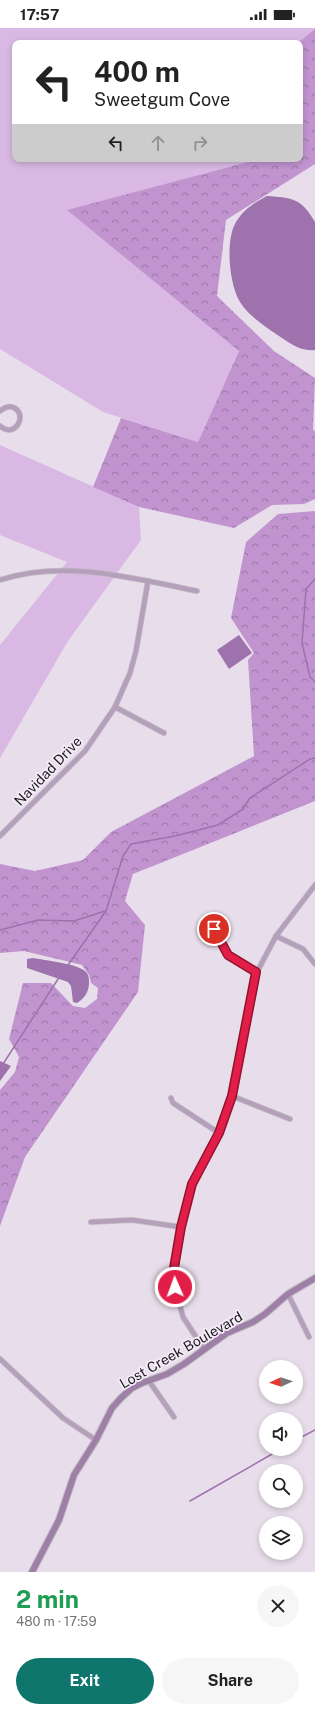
<!DOCTYPE html>
<html lang="en">
<head>
<meta charset="utf-8">
<style>
  body { margin:0; font-family:"Public Sans",sans-serif; background:#f6f6f6; color:#222; height:100vh; display:flex; flex-direction:column; font-size:15px; white-space:nowrap }
  * { box-sizing:border-box; margin:0 }
  p { font-size:13px; color:#767676 }
  .icon { flex:none; width:22px; height:22px; fill:none; stroke:currentColor; stroke-width:2; stroke-linecap:round; stroke-linejoin:round }
  .map { position:relative; height:1544px; overflow:hidden }
  .side { display:flex; flex-direction:column; background:#fff; flex:1 }
  .side>* { flex:none }
  .banner { position:absolute; left:12px; top:12px; width:291px; height:122px; border-radius:8px; box-shadow:0 2px 6px #0003; background:#fff; color:#222; overflow:hidden }
  .needle { width:26px; rotate:267deg }
  .fabs { position:absolute; left:259px; top:1332px; display:grid; gap:8px }
  .fabs a { display:grid; place-items:center; width:44px; height:44px; border-radius:50%; background:#fff; box-shadow:0 2px 6px #0003; font-size:20px }
  .pin { position:absolute; display:grid; place-items:center; width:34px; height:34px; color:#fff; margin:-17px; border:2px solid #fff; border-radius:50%; box-shadow:0 1px 4px #0007 }
  .me { position:absolute; width:44px; margin:-22px; rotate:358deg; stroke-linejoin:round; filter:drop-shadow(0 0 3px #0008) }
  .turn { display:flex; align-items:center; gap:14px; height:84px; padding:0 16px; font-size:18px }
  .turn .icon { width:52px; height:52px; stroke-width:2.5 }
  .turn b { display:block; font-size:28px; line-height:34px }
  .lanes { display:flex; align-items:center; height:38px; padding:0 16px; background:#0003; justify-content:center; gap:20px; direction:ltr }
  .lanes .off { opacity:.35 }
  .round { display:grid; place-items:center; flex:none; width:42px; height:42px; border-radius:21px; background:#f6f6f6 }
  .overview { display:flex; align-items:center; justify-content:space-between; height:68px; padding:0 16px }
  h1 { font-size:24px; font-weight:700; line-height:30px; color:#1e9e55 }
  .primary-button { display:flex; gap:8px; margin-top:auto; padding:8px 16px }
  .primary-button a { flex:1; height:46px; border-radius:24px; background:#0f766e; color:#fff; font-size:16px; font-weight:700; line-height:46px; text-align:center }
  .primary-button a+a { background:#f6f6f6; color:#222 }
  .status { display:flex; justify-content:space-between; align-items:center; height:28px; padding:0 20px; background:#fff; direction:ltr }
  .status svg { height:11px; fill:currentColor }
  .map>svg:first-child { display:block }
  .green { fill:#d9b9e3 }
  .forest { fill:url(#forest-crowns) }
  .water { fill:#9e72ac }
  .lines { fill:none; stroke-linecap:round; stroke-linejoin:round }
  .stream { stroke:#9e72ac; stroke-width:1.5 }
  .street-casing { stroke:#c3bbc6; stroke-width:6 }
  .secondary-casing { stroke:#c3bbc6; stroke-width:8 }
  .street { stroke:#b5a0bb; stroke-width:4.5 }
  .secondary { stroke:#9e80a7; stroke-width:6 }
  .route-casing { stroke:#92132f; stroke-width:10 }
  .route { stroke:#e11d48; stroke-width:7 }
  .labels { text-anchor:middle; dominant-baseline:central; stroke-width:3.5; stroke-linejoin:round; paint-order:stroke }
  .street-label { font-size:14px; fill:#1d1a1e; stroke:#f5ecf9 }
</style>
</head>
<body>
<div class="status"><b>17:57</b><svg viewBox="0 0 49 12"><path d="M0 12V9h3v3zM5 12V6h3v6zM10 12V3h3v9zM15 12V0h3v12zM26 1h20v11H26zM47 4h2v5h-2z"/></svg></div>
<div class="map">
<svg width="315" height="1544" viewBox="0 0 315 1544">
  <defs>
    <pattern id="forest-crowns" width="20" height="18" patternUnits="userSpaceOnUse"><rect width="20" height="18" fill="#c194d0"/><path d="M2 6a3 3 0 1 1 6 0M12 15a3 3 0 1 1 6 0" fill="none" stroke="#9c78a8"/></pattern>
  </defs>
  <rect width="100%" height="100%" fill="#e8deeb"/>
  <g class="green">
    <path d="M0 0H315V69L300 15H15V131H267L195 212 239 323 198 414 103 384 0 321Z"/>
    <path d="M0 417 139 479 141 512 68 613 0 730V617L67 534 0 507Z"/>
  </g>
  <g class="forest">
    <path d="M315 1V136L226 192 217 268 274 323 315 350 313 401 315 404V471L304 476 272 477 234 500 139 479 93 459 121 390 198 414 239 323 67 182 260 131H300V15H298Z"/>
    <path d="M315 483V773L133 846 125 873 145 897 138 964 25 1129 0 1198V1062L15 1044 19 1029 9 1011 23 955H51L73 978 85 980 97 971 98 960 91 955 89 947 82 937 24 923 0 925V836L35 843 83 832 111 804 254 728 248 632 254 625 231 590 246 514 278 486Z"/>
  </g>
  <g class="water">
    <path d="M267 168C293 170 301 170 315 194V322C300 324 288 314 276 306 263 297 249 288 240 274 229 256 225 212 236 194 244 181 254 175 267 168Z"/>
    <path d="M239 607 252 625 229 641 217 622Z"/>
    <path d="M33 930C43 932 80 936 86 944 89 947 89 951 89 955 89 964 84 971 77 975L73 974 71 958 68 954 27 940V931Z"/>
    <path d="M0 1033 11 1038 0 1053Z"/>
  </g>
  <g class="lines">
    <g class="stream">
      <path d="M315 551 306 561 302 615 310 649 315 654"/>
      <path d="M0 902 38 892 74 893 105 883"/>
      <path d="M68 937 106 883 123 828 131 816 175 808 218 797 243 781 250 770 310 731 315 730"/>
      <path d="M3 1036 60 948"/>
      <path d="M296 1412 315 1402"/>
      <path d="M190 1473 281 1421"/>
    </g>
    <g class="street-casing">
      <g id="street">
        <path d="M0 383C4 380 7 378 12 379 29 384 16 412 0 398"/>
        <path d="M0 552C64 531 133 550 197 563"/>
        <path d="M115 679 164 705"/>
        <path d="M0 808 85 723 115 679 130 645 136 623 148 553"/>
        <path d="M214 901 228 927 257 944"/>
        <path d="M276 908 303 921 315 936"/>
        <path d="M232 1068 290 1091"/>
        <path d="M171 1070 173 1075 219 1105"/>
        <path d="M91 1194 132 1192 181 1199"/>
        <path d="M288 1266 309 1309"/>
        <path d="M204 1321 183 1289 175 1259 174 1240 181 1199 192 1155 219 1105 232 1068 257 944 276 908 315 857"/>
        <path d="M0 1331 63 1390 96 1412"/>
        <path d="M149 1353 174 1389"/>
      </g>
    </g>
    <g class="secondary-casing">
      <path id="secondary" d="M32 1544 59 1492 74 1447 96 1412 112 1380 121 1370 132 1360 142 1355 167 1346 184 1336 227 1305 253 1294 265 1286 288 1266 315 1250"/>
    </g>
    <use href="#street" class="street"/>
    <use href="#secondary" class="secondary"/>
  </g>
  <g class="lines">
    <g class="route-casing">
      <path id="route" d="M175 1259 174 1240 181 1199 192 1156 219 1105 232 1068 256 944 228 927 214 901"/>
    </g>
    <use href="#route" class="route"/>
  </g>
  <g class="labels">
    <g class="street-label">
      <text transform="translate(48 743) rotate(-46)">Navidad Drive</text>
      <text transform="translate(181 1322) rotate(-30)">Lost Creek Boulevard</text>
    </g>
  </g>
</svg>
<div class="fabs">
<a><svg class="needle" viewBox="-14 -14 28 28"><path d="M0-13l5 13h-10z" fill="#e53935"/><path d="M0 13l5-13h-10z" fill="#767676"/></svg></a>
<a><svg class="icon" aria-label="sound" viewBox="0 0 24 24"><path d="M4 9h4l5-4v14l-5-4H4zM17 9q2 3 0 6"/></svg></a>
<a><svg class="icon" aria-label="search" viewBox="0 0 24 24"><circle cx="10" cy="10" r="6"/><path d="M15 15l6 6"/></svg></a>
<a><svg class="icon" aria-label="layers" viewBox="0 0 24 24"><path d="M12 4l9 5-9 5-9-5zM3 14l9 5 9-5"/></svg></a>
</div>
<div class="pin" style="left:214px;top:901px;background:#d93025"><svg class="icon" aria-label="arrive" viewBox="0 0 24 24"><path d="M6 21V4h12l-3 4 3 4H6"/></svg></div>
<svg class="me" style="left:175px;top:1259px" viewBox="-20 -20 40 40"><circle r="17" fill="#e11d48" stroke="#fff" stroke-width="3"/><path d="M0-11L8 9 0 5-8 9z" fill="#fff"/></svg>
<div class="banner">
<div class="turn"><svg class="icon" aria-label="left" viewBox="0 0 24 24"><path d="M17 20v-9H6M10 6l-5 5 5 5"/></svg><div><b>400 m</b>Sweetgum Cove</div></div>
<div class="lanes"><svg class="icon" aria-label="left" viewBox="0 0 24 24"><path d="M17 20v-9H6M10 6l-5 5 5 5"/></svg><svg class="icon off" aria-label="ahead" viewBox="0 0 24 24"><path d="M12 20V5M6 11l6-6 6 6"/></svg><svg class="icon off" aria-label="right" viewBox="0 0 24 24"><path d="M7 20v-9h11M14 6l5 5-5 5"/></svg></div>
</div>
</div>
<section class="side">
<div class="overview"><div><h1>2 min</h1><p>480 m · 17:59</p></div><a class="round"><svg class="icon" aria-label="close" viewBox="0 0 24 24"><path d="M6 6l12 12M18 6L6 18"/></svg></a></div>
<div class="primary-button"><a>Exit</a><a>Share</a></div>
</section>
</body>
</html>
